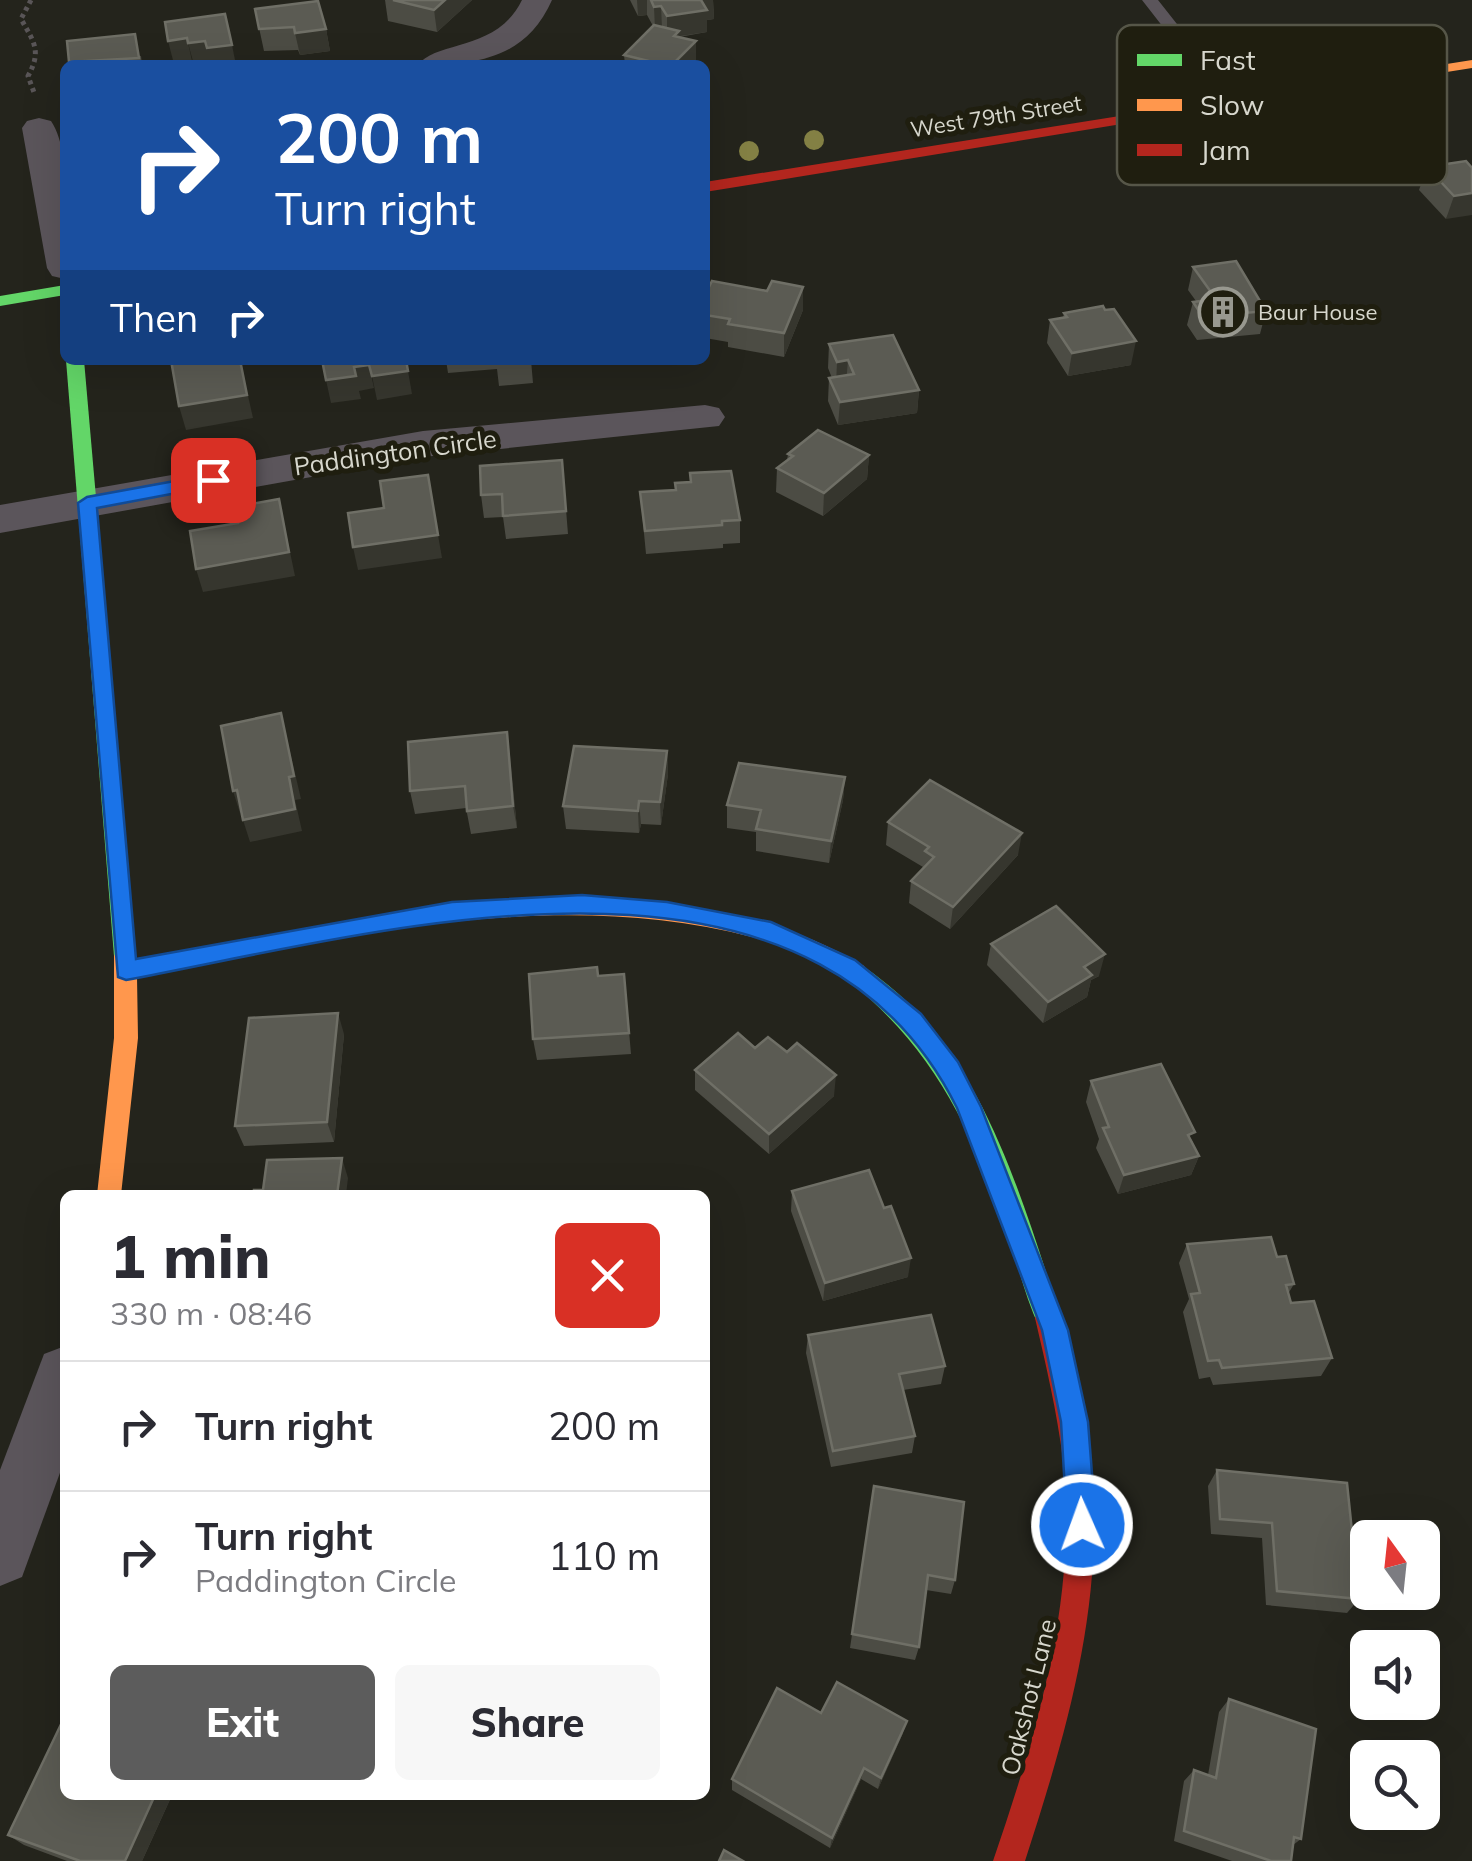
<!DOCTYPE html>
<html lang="en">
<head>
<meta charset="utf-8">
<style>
  body { margin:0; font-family:Mulish,sans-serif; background:#f7f7f7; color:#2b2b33; height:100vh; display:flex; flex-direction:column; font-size:38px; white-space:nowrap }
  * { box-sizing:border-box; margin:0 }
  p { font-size:32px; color:#7c7c81 }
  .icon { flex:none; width:55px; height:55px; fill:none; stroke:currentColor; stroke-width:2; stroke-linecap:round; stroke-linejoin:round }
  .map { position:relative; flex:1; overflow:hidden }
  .sheet { position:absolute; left:60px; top:1190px; width:650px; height:610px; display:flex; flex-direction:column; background:#fff; border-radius:15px; box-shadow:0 10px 40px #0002 }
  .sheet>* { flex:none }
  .top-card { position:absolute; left:60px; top:60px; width:650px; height:305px; border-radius:15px; box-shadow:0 10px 40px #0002; background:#1a4fa0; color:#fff; overflow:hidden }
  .needle { width:65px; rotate:345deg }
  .tools { position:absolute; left:1350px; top:1520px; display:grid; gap:20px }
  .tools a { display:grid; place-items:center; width:90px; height:90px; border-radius:15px; background:#fff; box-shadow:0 10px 40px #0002; font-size:50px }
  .pin { position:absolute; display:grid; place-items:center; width:85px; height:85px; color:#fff; margin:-42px; border-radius:20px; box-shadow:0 5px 15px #0006 }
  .me { position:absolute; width:110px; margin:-55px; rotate:358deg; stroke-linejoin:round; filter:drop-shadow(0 0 8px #0008) }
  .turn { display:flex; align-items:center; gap:35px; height:210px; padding:0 50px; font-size:45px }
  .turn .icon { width:130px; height:130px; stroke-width:2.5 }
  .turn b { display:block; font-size:70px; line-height:85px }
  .then { display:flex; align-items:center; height:95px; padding:0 50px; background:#0003; gap:20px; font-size:38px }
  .round { display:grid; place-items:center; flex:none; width:105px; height:105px; border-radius:15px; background:#f7f7f7 }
  .headline { display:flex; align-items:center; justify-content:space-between; height:170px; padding:0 50px }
  h1 { font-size:60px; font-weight:800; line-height:75px }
  .cta { display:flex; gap:20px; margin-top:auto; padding:20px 50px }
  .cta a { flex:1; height:115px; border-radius:15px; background:#5c5c5c; color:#fff; font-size:40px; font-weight:800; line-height:115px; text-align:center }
  .cta a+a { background:#f7f7f7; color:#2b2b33 }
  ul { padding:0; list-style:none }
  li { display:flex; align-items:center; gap:30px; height:130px; padding:0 50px; border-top:2px solid #e1e1e2 }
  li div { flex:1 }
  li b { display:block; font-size:38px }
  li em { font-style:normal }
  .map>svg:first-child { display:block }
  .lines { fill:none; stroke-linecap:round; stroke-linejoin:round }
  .path { stroke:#595557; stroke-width:5; stroke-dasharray:4 4; stroke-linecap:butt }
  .lane { fill:#5b555b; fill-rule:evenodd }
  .street { fill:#5b555b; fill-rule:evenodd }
  .fast { fill:#63d668; fill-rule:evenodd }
  .slow { fill:#ff974d; fill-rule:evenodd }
  .jam { fill:#b3261e; fill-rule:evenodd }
  .tree { fill:#838044 }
  .wall { fill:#4c4c44 }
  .shaded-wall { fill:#36362e }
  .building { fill:#5b5b53; stroke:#6f6f66; stroke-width:2.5 }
  .route { fill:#1a73e8; stroke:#114b97; stroke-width:2.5 }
  .labels { text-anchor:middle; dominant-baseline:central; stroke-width:10; stroke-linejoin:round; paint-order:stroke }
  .far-street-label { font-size:22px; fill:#d7d7cd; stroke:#1f1e0f }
  .far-poi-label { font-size:22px; fill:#d7d7cd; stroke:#1f1e0f; text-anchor:start }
  .street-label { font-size:25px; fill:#d7d7cd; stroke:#1f1e0f }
  .key { fill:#1f1e0f; stroke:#565648; stroke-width:2.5 }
  .key-label { font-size:28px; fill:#d7d7cd }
</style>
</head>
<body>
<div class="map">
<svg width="1472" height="1861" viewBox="0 0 1472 1861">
  <rect width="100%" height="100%" fill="#24241c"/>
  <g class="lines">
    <path class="path" d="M31 0 21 19C34 42 42 51 28 76L35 95"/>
    <path class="lane" d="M1142 0H1158L1218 76 1230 105 1228 108H1216L1202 77Z"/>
    <g class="street">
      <path d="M522 0H552C526 59 476 65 418 65 436 40 497 52 522 0Z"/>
      <path d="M39 118 51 121C74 155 65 238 65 279L52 276 47 268 22 128 27 121Z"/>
      <path d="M705 405 719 408 725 417 719 426 423 457 0 533V505L423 431Z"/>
      <path d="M65 1346V1459L22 1577 0 1586V1470L44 1354Z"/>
    </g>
    <g class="fast">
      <path d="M65 285V295L0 306V296Z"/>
      <path d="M66 360H84L136 956 133 962H117L114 956Z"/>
      <path d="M856 964C868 968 878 977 888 985 986 1064 1023 1203 1061 1318L1057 1327 1048 1330 1039 1327C1024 1294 1016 1257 1004 1224 970 1124 931 1047 848 980L845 973 848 966Z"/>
    </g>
    <g class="slow">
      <path d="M1472 60V68L1289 97 1282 93 1289 89Z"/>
      <path d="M543 899C654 900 767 907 864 966L867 973 864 980 856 982C844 978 834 970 823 964 800 952 777 943 752 937 550 885 336 938 137 977L138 1038 121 1195H97L114 1038V956L117 950H133L136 959 404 911Z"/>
    </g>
    <g class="jam">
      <path d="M1289 89 1296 93 1294 96 705 192V182Z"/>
      <path d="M1048 1306 1057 1309 1061 1318C1073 1365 1084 1411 1090 1459 1107 1597 1067 1731 1025 1861H993C1037 1732 1078 1598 1063 1460 1057 1412 1046 1365 1035 1318L1039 1309Z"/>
    </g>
  </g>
  <g class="tree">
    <circle cx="814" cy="140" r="10"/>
    <circle cx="749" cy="151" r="10"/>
  </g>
  <g class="wall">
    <path d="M385 0H472L437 32 388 21Z"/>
    <path d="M630 0H713L714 19 707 20V32L679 37 696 64 695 65H625L624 55 653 26 647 15 638 16Z"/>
    <path d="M255 9 326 29 330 51 300 55 298 50 264 51Z"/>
    <path d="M67 41 141 56 142 65H70Z"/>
    <path d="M1427 167 1472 168 1446 219 1419 190Z"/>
    <path d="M1193 267 1266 311 1260 334 1197 340 1187 325 1193 302 1196 301 1188 290Z"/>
    <path d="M803 287V310L784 357 728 347V342L705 338V295Z"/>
    <path d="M1064 313 1131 365 1068 376 1047 343 1050 320 1063 318Z"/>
    <path d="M829 344 919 390 917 413 838 425 828 401 829 378H832L828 368Z"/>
    <path d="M446 360H531L533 383 499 386 497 369 448 373Z"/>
    <path d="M788 454 869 455 867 479 823 516 776 492 777 468 787 460Z"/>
    <path d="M562 460 568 534 506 539 503 517 484 518 481 495Z"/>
    <path d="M690 473 740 520V543L723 544V548L646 554 640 492 675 490V483L690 482Z"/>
    <path d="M507 732 517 828 471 834 466 808 415 814 410 791Z"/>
    <path d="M667 751 668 774 661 825 641 824 639 833 566 829 563 806Z"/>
    <path d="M845 777 843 800 829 863 756 851V832L727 828V805Z"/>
    <path d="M888 822 1018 855 950 929 909 903 911 881 922 870 923 867 886 845Z"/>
    <path d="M991 944 1099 976 1091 980 1087 997 1043 1023 987 965Z"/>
    <path d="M624 974 631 1054 537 1060 533 1039 598 976Z"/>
    <path d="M344 1034 334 1142 244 1146 235 1126Z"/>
    <path d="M755 1048 834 1096 769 1154 695 1090V1070Z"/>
    <path d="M1091 1081 1192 1141 1199 1156 1191 1175 1118 1194 1096 1148 1099 1139 1086 1102Z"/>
    <path d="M792 1191 908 1277 823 1301 791 1211Z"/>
    <path d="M1187 1244 1277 1257 1294 1284 1288 1294 1291 1303 1332 1358 1321 1376 1213 1385 1210 1377 1199 1379 1183 1312 1189 1299 1179 1263Z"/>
    <path d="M808 1335 945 1366 941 1384 903 1390 915 1436 912 1453 831 1467 806 1353Z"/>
    <path d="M1217 1470 1359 1599 1347 1613 1266 1605 1262 1538 1211 1534 1208 1486Z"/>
    <path d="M874 1486 955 1580 951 1594 926 1590 919 1647 915 1660 850 1648Z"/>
    <path d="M1229 1699 1301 1839 1293 1845 1291 1861H1232L1174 1841 1184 1781 1194 1770 1208 1775 1219 1712Z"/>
    <path d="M821 1713 903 1733 878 1789 861 1779 830 1848 732 1790V1779Z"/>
    <path d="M172 1795 142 1861H67L24 1845 8 1835Z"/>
  </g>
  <g class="shaded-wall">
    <path d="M445 0H472L437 32 434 10Z"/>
    <path d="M637 0H647V15L638 16Z"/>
    <path d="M701 0H713L714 19 707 20V32L667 38V16Z"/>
    <path d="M661 6 662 28 655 29 654 7Z"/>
    <path d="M326 29 330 51 300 55 295 33Z"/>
    <path d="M187 38 192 61 174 64 168 41Z"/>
    <path d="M205 41 232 45 236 65H211L210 64 194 65 188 43Z"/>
    <path d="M696 41V64L695 65H672Z"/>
    <path d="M1472 193V215L1446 219 1454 196Z"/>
    <path d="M803 287V310L784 357V333Z"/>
    <path d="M1136 341 1131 365 1068 376 1072 353Z"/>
    <path d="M240 360 253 418 186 430 179 406Z"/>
    <path d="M848 360 846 384 836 385 837 362Z"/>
    <path d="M369 365 374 388 359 391 361 399 331 403 326 380 354 367Z"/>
    <path d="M408 371 412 394 377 400 372 376Z"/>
    <path d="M919 390 917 413 838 425 840 402Z"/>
    <path d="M869 455 867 479 823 516 824 493Z"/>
    <path d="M279 499 295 576 203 592 196 569Z"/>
    <path d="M438 535 442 558 358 570 353 547Z"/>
    <path d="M281 713 301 799 295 800 302 831 250 842 243 820 289 777Z"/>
    <path d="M507 732 510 755 517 828 513 806Z"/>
    <path d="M667 751 668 774 661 825 660 802Z"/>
    <path d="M845 777 843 800 829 863 831 841Z"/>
    <path d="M237 790 244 812 240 813 233 791Z"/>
    <path d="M639 801 641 824 639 833 638 811Z"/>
    <path d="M1022 833 1018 855 950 929 953 907Z"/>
    <path d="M1105 954 1099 976 1091 980 1087 997 1043 1023 1048 1002 1084 967Z"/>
    <path d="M338 1013 344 1034 334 1142 327 1122Z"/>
    <path d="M836 1075 834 1096 769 1154V1134Z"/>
    <path d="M1199 1156 1191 1175 1118 1194 1124 1175Z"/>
    <path d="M342 1158 348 1178 346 1195H337Z"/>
    <path d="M911 1258 908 1277 823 1301 825 1283Z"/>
    <path d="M907 1721 903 1733 878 1789 881 1778Z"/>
    <path d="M864 1768 861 1779 830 1848 832 1838Z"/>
    <path d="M155 1795H172L142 1861H125Z"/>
  </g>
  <g class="building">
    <path d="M393 0H445L434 10Z"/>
    <path d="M651 0H701L707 10 667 16 661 6 654 7Z"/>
    <path d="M318 1 326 29 295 33 294 27 259 29 255 9Z"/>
    <path d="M225 14 232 45 207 48 205 41 188 43 187 38 168 41 165 22Z"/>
    <path d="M654 25 679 31 674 36 696 41 672 65H665L624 55Z"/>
    <path d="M135 34 139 58 69 62 67 41Z"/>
    <path d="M1466 161 1472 168V193L1454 196 1427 167Z"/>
    <path d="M1236 261 1266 311 1203 317 1193 302 1216 299 1193 267Z"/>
    <path d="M712 281 767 291 772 281 803 287 784 333 728 324 730 319 705 315V295Z"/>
    <path d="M1103 306 1105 310 1114 309 1136 341 1072 353 1050 320 1067 317 1064 313Z"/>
    <path d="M893 335 919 390 840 402 829 378 854 374 848 360 837 362 829 344Z"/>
    <path d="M171 360H240L247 395 179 406Z"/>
    <path d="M322 360H406L408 371 372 376 369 365 354 367 356 376 326 380Z"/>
    <path d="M496 360H526L497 362Z"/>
    <path d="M818 430 869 455 824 493 777 468 793 456 788 454Z"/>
    <path d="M562 460 566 511 503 516 502 494 481 495 480 466Z"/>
    <path d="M731 471 740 520 722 521V525L645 531 640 492 676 490 675 483 691 482 690 473Z"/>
    <path d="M428 475 438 535 353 547 348 513 384 508 380 481Z"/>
    <path d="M279 499 289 552 196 569 190 531 238 523 235 507Z"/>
    <path d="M281 713 294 776 289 777 295 809 243 820 237 790 233 791 221 726Z"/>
    <path d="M507 732 513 806 467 811 465 786 410 791 408 742Z"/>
    <path d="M574 746 667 751 660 802 639 801 638 811 563 806Z"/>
    <path d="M739 763 845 777 831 841 756 829 761 810 727 805Z"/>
    <path d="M930 780 1022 833 953 907 911 881 934 857 925 851 929 847 888 822Z"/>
    <path d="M1056 906 1105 954 1084 967 1092 975 1048 1002 991 944Z"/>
    <path d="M597 967 598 976 624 974 629 1033 533 1039 529 974Z"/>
    <path d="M338 1013 327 1122 235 1126 249 1018Z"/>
    <path d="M738 1033 755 1048 768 1037 787 1052 797 1043 836 1075 769 1134 695 1070Z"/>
    <path d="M1161 1064 1195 1132 1188 1135 1199 1156 1124 1175 1103 1128 1109 1127 1091 1081Z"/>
    <path d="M342 1158 337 1195H254V1190H263L267 1160Z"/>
    <path d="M869 1170 884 1208 891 1206 911 1258 825 1283 792 1191Z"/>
    <path d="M1271 1237 1277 1257 1286 1256 1294 1284 1286 1285 1291 1303 1314 1301 1332 1358 1222 1368 1219 1360 1208 1361 1191 1294 1200 1293 1187 1244Z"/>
    <path d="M931 1315 945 1366 899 1374 915 1436 833 1451 808 1335Z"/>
    <path d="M1217 1470 1347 1483 1359 1599 1277 1591 1272 1523 1220 1519Z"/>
    <path d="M874 1486 964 1502 955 1580 928 1575 919 1647 852 1634Z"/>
    <path d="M837 1682 907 1721 881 1778 864 1768 832 1838 732 1779 777 1688 821 1713Z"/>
    <path d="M1229 1699 1316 1729 1301 1839 1294 1837 1291 1861H1271L1184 1831 1194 1770 1216 1778Z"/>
    <path d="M65 1716V1795H155L125 1861H80L8 1835Z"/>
    <path d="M724 1850 743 1861H719Z"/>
  </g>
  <path class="route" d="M213 474 219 476V485L97 508 136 959 452 902 582 895 667 902 771 922 855 960 921 1014 958 1062 981 1107 1068 1330 1088 1422 1096 1525 1092 1535 1082 1539 1071 1535 1067 1525 1061 1422 1042 1330 957 1108C808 808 383 932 126 980L118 977 78 503 87 497Z"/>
  <defs>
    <g id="building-ring" transform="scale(2.5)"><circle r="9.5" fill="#1f1e0f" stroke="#98988f" stroke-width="1.5"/><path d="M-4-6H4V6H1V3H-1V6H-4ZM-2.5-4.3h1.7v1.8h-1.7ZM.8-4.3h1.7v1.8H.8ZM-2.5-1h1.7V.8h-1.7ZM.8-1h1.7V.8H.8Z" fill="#98988f"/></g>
  </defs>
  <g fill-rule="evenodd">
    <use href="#building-ring" x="1223" y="312"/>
  </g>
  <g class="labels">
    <g class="far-street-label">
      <text transform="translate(996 116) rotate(-9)">West 79th Street</text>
    </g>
    <g class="far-poi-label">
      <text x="1258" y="312">Baur House</text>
    </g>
    <g class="street-label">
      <text transform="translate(395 452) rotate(-8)">Paddington Circle</text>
      <text transform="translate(1028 1697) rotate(-76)">Oakshot Lane</text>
    </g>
  </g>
  <rect x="1117" y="25" width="330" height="160" rx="15" class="key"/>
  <rect x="1137" y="54" width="45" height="12" fill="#63d668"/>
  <rect x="1137" y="99" width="45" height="12" fill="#ff974d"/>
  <rect x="1137" y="144" width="45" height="12" fill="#b3261e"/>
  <g class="key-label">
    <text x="1200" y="70">Fast</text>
    <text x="1200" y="115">Slow</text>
    <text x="1200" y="160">Jam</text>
  </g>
</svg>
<div class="tools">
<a><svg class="needle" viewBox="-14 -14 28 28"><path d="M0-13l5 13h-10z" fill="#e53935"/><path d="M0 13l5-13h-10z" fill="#7c7c81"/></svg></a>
<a><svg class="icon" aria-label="sound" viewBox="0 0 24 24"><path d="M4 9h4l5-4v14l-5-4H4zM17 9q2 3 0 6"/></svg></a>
<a><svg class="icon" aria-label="search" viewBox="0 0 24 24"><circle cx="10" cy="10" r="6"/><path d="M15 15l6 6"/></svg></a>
</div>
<div class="pin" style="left:213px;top:480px;background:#d93025"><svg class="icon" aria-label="arrive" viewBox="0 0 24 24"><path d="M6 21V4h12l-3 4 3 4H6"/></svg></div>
<svg class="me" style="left:1082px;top:1525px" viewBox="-20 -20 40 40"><circle r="17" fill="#1a73e8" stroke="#fff" stroke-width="3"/><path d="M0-11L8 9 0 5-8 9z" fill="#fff"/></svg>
<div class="top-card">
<div class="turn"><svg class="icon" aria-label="right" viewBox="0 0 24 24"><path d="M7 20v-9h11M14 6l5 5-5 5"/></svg><div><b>200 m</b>Turn right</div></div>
<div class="then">Then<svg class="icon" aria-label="right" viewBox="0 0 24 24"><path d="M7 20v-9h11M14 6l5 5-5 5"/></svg></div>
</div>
<section class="sheet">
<div class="headline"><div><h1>1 min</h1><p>330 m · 08:46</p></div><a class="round" style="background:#d93025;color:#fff"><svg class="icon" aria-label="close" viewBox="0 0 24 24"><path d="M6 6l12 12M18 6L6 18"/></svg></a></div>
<ul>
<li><svg class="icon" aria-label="right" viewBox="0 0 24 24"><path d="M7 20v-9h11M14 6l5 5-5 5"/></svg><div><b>Turn right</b></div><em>200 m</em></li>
<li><svg class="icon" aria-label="right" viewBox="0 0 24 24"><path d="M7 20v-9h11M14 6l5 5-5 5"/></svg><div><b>Turn right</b><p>Paddington Circle</p></div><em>110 m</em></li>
</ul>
<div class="cta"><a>Exit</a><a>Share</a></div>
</section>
</div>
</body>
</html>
